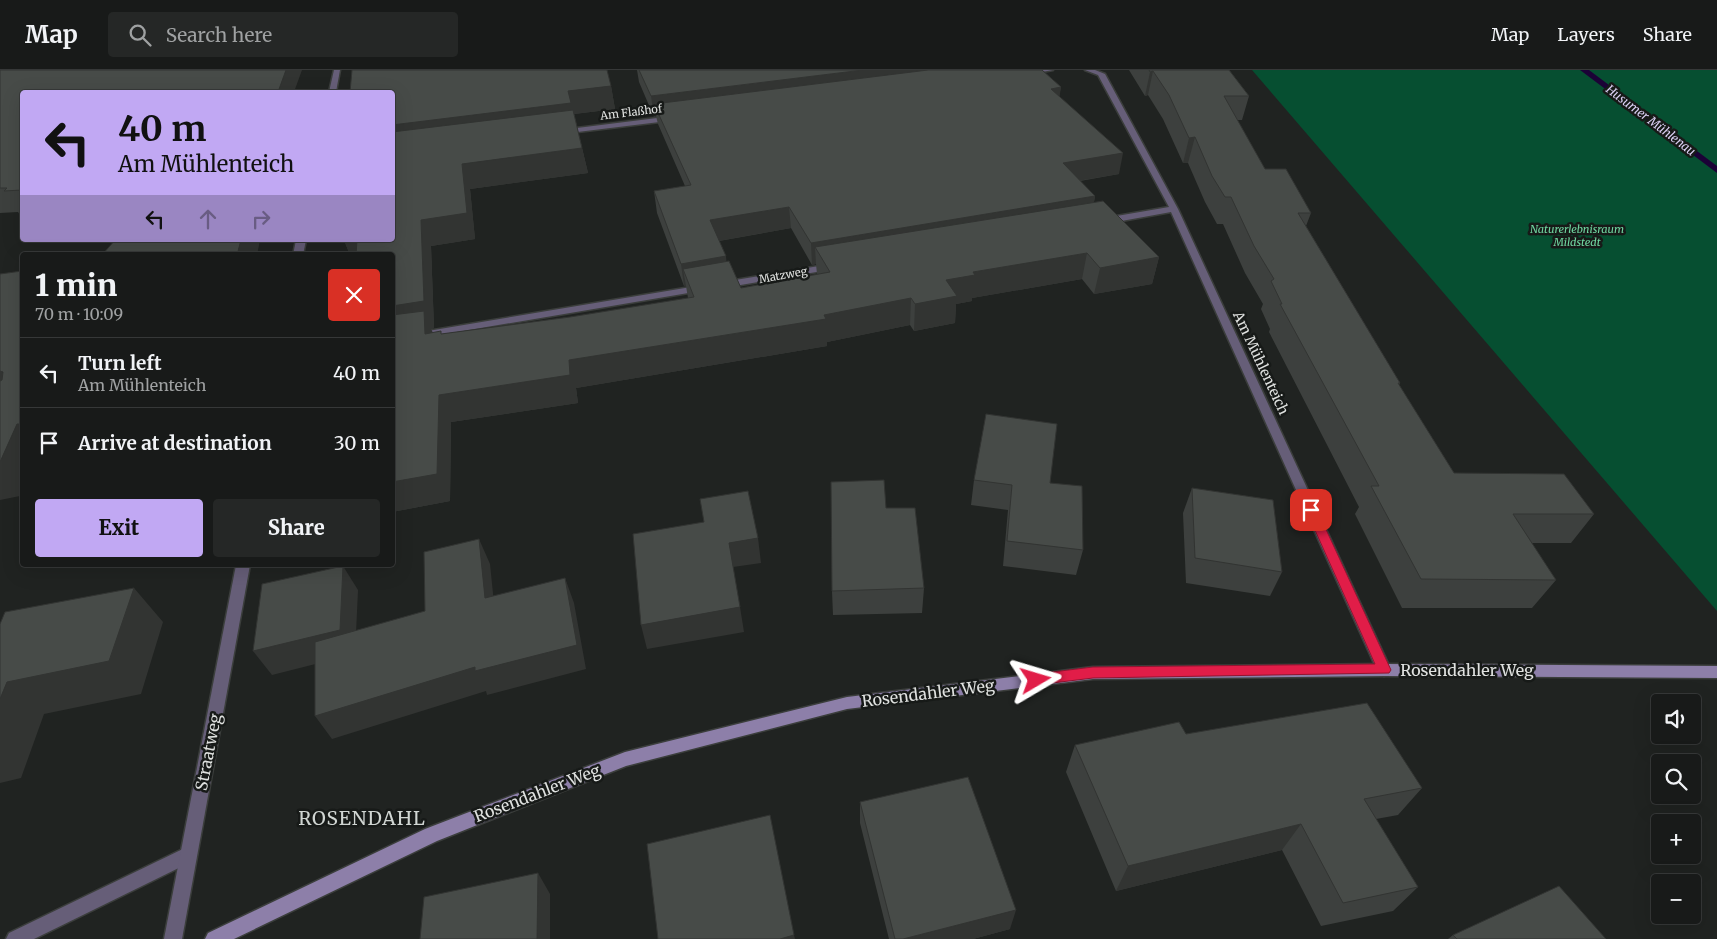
<!DOCTYPE html>
<html lang="en">
<head>
<meta charset="utf-8">
<style>
  body { margin:0; font-family:Merriweather,serif; background:#252726; color:#f1f3f6; height:100vh; display:flex; flex-direction:column; font-size:19px; white-space:nowrap }
  * { box-sizing:border-box; margin:0 }
  p { font-size:16px; color:#9fa1a2 }
  .icon { flex:none; width:28px; height:28px; fill:none; stroke:currentColor; stroke-width:2; stroke-linecap:round; stroke-linejoin:round }
  .map { position:relative; flex:1; overflow:hidden }
  .panel { position:absolute; left:20px; top:182px; width:375px; height:315px; display:flex; flex-direction:column; background:#181a19; border-radius:5px; box-shadow:0 5px 20px #0002,0 0 0 1px #363838 }
  .panel>* { flex:none }
  .banner { position:absolute; left:20px; top:20px; width:375px; height:152px; border-radius:5px; box-shadow:0 5px 20px #0002,0 0 0 1px #363838; background:#c1a8f3; color:#111; overflow:hidden }
  .fabs { position:absolute; left:1651px; top:624px; display:grid; gap:10px }
  .fabs a { display:grid; place-items:center; width:50px; height:50px; border-radius:5px; background:#181a19; box-shadow:0 5px 20px #0002,0 0 0 1px #363838; font-size:25px }
  .pin { position:absolute; display:grid; place-items:center; width:42px; height:42px; color:#fff; margin:-21px; border-radius:10px; box-shadow:0 2px 8px #0006 }
  .me { position:absolute; width:55px; margin:-28px; rotate:83deg; stroke-linejoin:round; filter:drop-shadow(0 0 4px #0008) }
  .turn { display:flex; align-items:center; gap:18px; height:105px; padding:0 15px; font-size:22px }
  .turn .icon { width:65px; height:65px; stroke-width:2.5 }
  .turn b { display:block; font-size:35px; line-height:42px }
  .lanes { display:flex; align-items:center; height:48px; padding:0 15px; background:#0003; justify-content:center; gap:25px; direction:ltr }
  .lanes .off { opacity:.35 }
  .round { display:grid; place-items:center; flex:none; width:52px; height:52px; border-radius:5px; background:#252726 }
  .head { display:flex; align-items:center; justify-content:space-between; height:85px; padding:0 15px }
  h1 { font-size:30px; font-weight:800; line-height:38px }
  .primary-button { display:flex; gap:10px; margin-top:auto; padding:10px 15px }
  .primary-button a { flex:1; height:58px; border-radius:5px; background:#c1a8f3; color:#111; font-size:20px; font-weight:800; line-height:58px; text-align:center }
  .primary-button a+a { background:#252726; color:#f1f3f6 }
  ul { padding:0; list-style:none }
  li { display:flex; align-items:center; gap:15px; height:70px; padding:0 15px; border-top:1px solid #363838 }
  li div { flex:1 }
  li b { display:block; font-size:19px }
  li em { font-style:normal }
  header { display:flex; align-items:center; gap:30px; box-sizing:border-box; height:70px; padding:0 25px; background:#181a19; border-bottom:1px solid #363838 }
  header strong { font-size:24px }
  nav { display:flex; gap:28px; margin-inline-start:auto; font-size:18px }
  .search { width:350px; height:45px; background:#252726; display:flex; align-items:center; gap:12px; box-sizing:border-box; padding:0 18px; border-radius:5px; color:#9fa1a2; font-size:19px }
  .map>svg:first-child { display:block }
  .green { fill:#064f31 }
  .lines { fill:none; stroke-linecap:round; stroke-linejoin:round }
  .stream { fill:#1b0236; fill-rule:evenodd }
  .lane-casing { stroke:#3b3e3c; stroke-width:3 }
  .street-casing { stroke:#3b3e3c; stroke-width:3 }
  .secondary-casing { stroke:#3b3e3c; stroke-width:3 }
  .lane { fill:#665e78; fill-rule:evenodd }
  .street { fill:#665e78; fill-rule:evenodd }
  .secondary { fill:#8d7fa9; fill-rule:evenodd }
  .wall { fill:#3d403e; fill-rule:evenodd }
  .shaded-wall { fill:#323432 }
  .building { fill:#474b48; stroke:#323432 }
  .route { fill:#e11d48; stroke:#92132f }
  .labels { text-anchor:middle; dominant-baseline:central; stroke-width:5; stroke-linejoin:round; paint-order:stroke }
  .far-street-label { font-size:11px; fill:#e0e2e0; stroke:#171a18 }
  .far-park-label { font-size:11px; font-style:italic; fill:#70d7a1; stroke:#171a18 }
  .far-water-label { font-size:12px; font-style:italic; fill:#dbd0f4; stroke:#171a18 }
  .street-label { font-size:14px; fill:#e0e2e0; stroke:#171a18 }
  .near-street-label { font-size:16px; fill:#e0e2e0; stroke:#171a18 }
  .near-quarter-label { font-size:19px; letter-spacing:1px; fill:#d0d5d2; stroke:#171a18 }
</style>
</head>
<body>
<header>
<strong>Map</strong>
<div class="search"><svg class="icon" aria-label="search" viewBox="0 0 24 24"><circle cx="10" cy="10" r="6"/><path d="M15 15l6 6"/></svg>Search here</div>
<nav><a>Map</a><a>Layers</a><a>Share</a></nav>
</header>
<div class="map">
<svg width="1717" height="869" viewBox="0 0 1717 869">
  <rect width="100%" height="100%" fill="#202321"/>
  <path class="green" d="M1252 0H1717V541Z"/>
  <g class="lines">
    <path class="stream" d="M1580 0H1589L1717 96V103Z"/>
    <g class="lane-casing">
      <path id="lane" d="M189 776 195 778 197 784 195 790 34 869H6L9 863Z"/>
    </g>
    <g class="street-casing">
      <g id="street">
        <path d="M334 0H340L336 22H329Z"/>
        <path d="M1053 0 1025 5 1021 3 1032 0Z"/>
        <path d="M1085 0H1095L1105 4 1178 139 1391 600 1389 604 1384 606 1379 604 1377 600 1171 142 1105 154 1101 151 1105 148 1169 137 1098 5Z"/>
        <path d="M673 46H676V50L561 64 557 62 561 60Z"/>
        <path d="M296 170H306L303 185H293Z"/>
        <path d="M831 194 834 195V199L723 218 718 215 723 212Z"/>
        <path d="M703 215 708 218 706 220 392 273V267Z"/>
        <path d="M236 495H250L182 869H164Z"/>
      </g>
    </g>
    <g class="secondary-casing">
      <path id="secondary" d="M1384 594 1717 596V608L1384 606 1093 609 847 639 626 696 437 771 234 869H205L208 863 425 759 625 682 847 627 1093 597Z"/>
    </g>
    <use href="#lane" class="lane"/>
    <use href="#street" class="street"/>
    <use href="#secondary" class="secondary"/>
  </g>
  <g class="wall">
    <path d="M0 0 22 22V144L20 145 18 142 0 143Z"/>
    <path d="M637 0H1042L1061 17 1059 26 1119 104 1080 111 1095 126 1094 132 1159 187 1152 214 1094 224 1082 209 972 228V231L956 234 955 253 914 261 910 255 827 272V276L576 318 578 333 451 352 450 431 392 442V185H350L344 170H392L611 16 615 39 574 44 588 103 470 119 475 169 431 176 434 258 431 259 433 263 442 264 570 247 688 228 686 216H684L657 143 654 121 685 116 658 54 656 46 654 47 639 12ZM791 158 812 195 816 194 817 204 741 218 726 192 719 171Z"/>
    <path d="M1129 0H1229L1249 26 1242 50H1237L1265 99 1311 143 1306 156 1400 313 1399 315 1454 403 1594 444 1571 473H1531L1556 510 1532 538H1402L1355 444 1359 437 1269 262 1270 259 1261 239 1263 234 1245 203 1223 154H1217L1205 132 1188 93H1183L1163 49 1148 25 1145 26Z"/>
    <path d="M974 410 1050 413 1083 480 1076 505 1003 496 1008 440 971 435Z"/>
    <path d="M1192 418 1282 502 1270 526 1186 513 1183 443Z"/>
    <path d="M886 438 924 518 922 543 833 545 832 521Z"/>
    <path d="M1186 664 1422 718 1398 745 1376 749 1418 817 1393 841 1321 856 1282 780 1116 821 1066 702 1075 675Z"/>
    <path d="M860 732 1010 859 973 869H889L860 753Z"/>
    <path d="M1453 865 1606 869H1448Z"/>
  </g>
  <g class="shaded-wall">
    <path d="M286 0H302L294 22H278Z"/>
    <path d="M863 0H1018L654 34 656 46 654 47 651 26Z"/>
    <path d="M1153 1 1148 25 1145 26 1150 2Z"/>
    <path d="M611 16 615 39 574 44 392 81V55L568 21Z"/>
    <path d="M1061 17 1058 37 1051 19Z"/>
    <path d="M1195 67 1188 93H1183L1189 68Z"/>
    <path d="M582 78 588 103 470 119 475 169 431 176 434 258 431 259 435 268 392 265V236L421 150 462 94Z"/>
    <path d="M1123 83 1119 104 1059 114 1063 93Z"/>
    <path d="M1095 126 1091 148 815 177 816 194 812 195 811 173Z"/>
    <path d="M789 137 791 158 713 172 710 150Z"/>
    <path d="M241 170H260L257 185H237Z"/>
    <path d="M344 170H360L367 185H350Z"/>
    <path d="M1087 183 1082 209 972 228V231L956 234 955 253 914 261 915 234 946 210 973 202Z"/>
    <path d="M726 186 728 209 683 199 686 216H684L681 194Z"/>
    <path d="M1159 187 1152 214 1094 224 1100 198Z"/>
    <path d="M911 228 910 255 827 272V276L576 318 578 333 451 352 450 431 392 442V412L439 325 569 290 824 245Z"/>
    <path d="M1 300 22 326 0 332V301Z"/>
    <path d="M17 354H22V419L20 426 0 430V392Z"/>
    <path d="M758 468 761 493 733 497 729 473Z"/>
    <path d="M479 469 490 494 496 553 485 528Z"/>
    <path d="M343 496 358 520 355 584 272 605 253 581Z"/>
    <path d="M565 508 574 533 586 599 487 625 486 621 332 669 315 646Z"/>
    <path d="M134 518 163 552 141 624 44 644 21 708 0 713V629L7 612Z"/>
    <path d="M740 537 744 562 647 579 641 555Z"/>
    <path d="M1301 754 1282 780 1116 821 1128 796Z"/>
    <path d="M538 803 550 824V869H537Z"/>
    <path d="M1016 840 1010 859 973 869H903Z"/>
    <path d="M794 865 795 869H780Z"/>
  </g>
  <g class="building">
    <path d="M0 0H286L278 22H22V120L4 121 7 118H0Z"/>
    <path d="M352 0H607L611 16 568 21 571 33 392 55V22H350Z"/>
    <path d="M639 0H863L651 26Z"/>
    <path d="M928 0H1042L1061 17 1051 19 1123 83 1063 93 1095 126 811 173 789 137 710 150 726 186 681 194 654 121 691 115 654 34Z"/>
    <path d="M1149 0H1229L1249 26H1224L1265 99H1286L1311 143H1298L1400 313H1398L1454 403 1564 404 1594 444H1513L1556 510 1421 509 1371 416H1379L1280 234H1282L1271 211 1274 209 1254 176 1231 127H1225L1212 106 1195 67 1189 68 1169 25 1153 1 1150 2Z"/>
    <path d="M573 40 582 78 462 94 467 143 421 150 424 231 392 236V185H356L357 170H392V62Z"/>
    <path d="M1103 131 1159 187 1100 198 1087 183 973 202 975 205 946 210 957 226 915 234 911 228 824 245 826 249 569 290 570 305 439 325 437 404 392 412V245L424 241 425 264 441 261V264L570 247 694 227 683 199 729 191 741 218 830 202 815 177Z"/>
    <path d="M115 170H241L237 185H102Z"/>
    <path d="M22 201V354H17L0 392V311L2 310 3 302 0 301V204Z"/>
    <path d="M986 344 1057 354 1050 413 1082 416 1083 480 1007 471 1012 415 974 410Z"/>
    <path d="M884 410 886 438H915L924 518 832 521 831 412Z"/>
    <path d="M1192 418 1273 430 1282 502 1195 488Z"/>
    <path d="M748 421 758 468 729 473 740 537 641 555 633 464 704 452 700 429Z"/>
    <path d="M479 469 485 528 565 508 577 575 475 601V597L315 646V572L425 541 424 482Z"/>
    <path d="M343 496 340 560 253 581 262 514Z"/>
    <path d="M134 518 109 591 7 612 0 629V554L5 542Z"/>
    <path d="M1367 633 1422 718 1364 729 1418 817 1343 833 1301 754 1128 796 1075 675 1179 652 1186 664Z"/>
    <path d="M968 707 1016 840 903 869H895L860 732Z"/>
    <path d="M770 745 794 865 780 869H658L647 774Z"/>
    <path d="M538 803 537 869H420L424 827Z"/>
    <path d="M1559 816 1606 869H1457L1453 865Z"/>
  </g>
  <path class="route" d="M1311 436 1317 440 1391 600 1389 603 1093 608 1036 615 1031 614 1029 610 1031 606 1036 604 1093 597 1375 594 1306 440Z"/>
  <g class="labels">
    <g class="far-street-label">
      <text transform="translate(631 42) rotate(-7)">Am Flaßhof</text>
      <text transform="translate(783 205) rotate(-10)">Matzweg</text>
    </g>
    <g class="far-park-label">
      <text x="1577" y="159">Naturerlebnisraum<tspan x="1577" dy="13">Mildstedt</tspan></text>
    </g>
    <g class="far-water-label">
      <text transform="translate(1651 50) rotate(37)">Husumer Mühlenau</text>
    </g>
    <g class="street-label">
      <text transform="translate(1261 293) rotate(65)">Am Mühlenteich</text>
    </g>
    <g class="near-street-label">
      <text x="1467" y="600">Rosendahler Weg</text>
      <text transform="translate(928 623) rotate(-7)">Rosendahler Weg</text>
      <text transform="translate(208 682) rotate(-79)">Straatweg</text>
      <text transform="translate(537 723) rotate(-21)">Rosendahler Weg</text>
    </g>
    <g class="near-quarter-label">
      <text x="362" y="748">ROSENDAHL</text>
    </g>
  </g>
</svg>
<div class="fabs">
<a><svg class="icon" aria-label="sound" viewBox="0 0 24 24"><path d="M4 9h4l5-4v14l-5-4H4zM17 9q2 3 0 6"/></svg></a>
<a><svg class="icon" aria-label="search" viewBox="0 0 24 24"><circle cx="10" cy="10" r="6"/><path d="M15 15l6 6"/></svg></a>
<a>+</a>
<a>−</a>
</div>
<div class="pin" style="left:1311px;top:440px;background:#d93025"><svg class="icon" aria-label="arrive" viewBox="0 0 24 24"><path d="M6 21V4h12l-3 4 3 4H6"/></svg></div>
<svg class="me" style="left:1036px;top:610px" viewBox="-20 -20 40 40"><path d="M0-17L14 15 0 8-14 15z" fill="#e11d48" stroke="#fff" stroke-width="4"/></svg>
<div class="banner">
<div class="turn"><svg class="icon" aria-label="left" viewBox="0 0 24 24"><path d="M17 20v-9H6M10 6l-5 5 5 5"/></svg><div><b>40 m</b>Am Mühlenteich</div></div>
<div class="lanes"><svg class="icon" aria-label="left" viewBox="0 0 24 24"><path d="M17 20v-9H6M10 6l-5 5 5 5"/></svg><svg class="icon off" aria-label="ahead" viewBox="0 0 24 24"><path d="M12 20V5M6 11l6-6 6 6"/></svg><svg class="icon off" aria-label="right" viewBox="0 0 24 24"><path d="M7 20v-9h11M14 6l5 5-5 5"/></svg></div>
</div>
<section class="panel">
<div class="head"><div><h1>1 min</h1><p>70 m · 10:09</p></div><a class="round" style="background:#d93025;color:#fff"><svg class="icon" aria-label="close" viewBox="0 0 24 24"><path d="M6 6l12 12M18 6L6 18"/></svg></a></div>
<ul>
<li><svg class="icon" aria-label="left" viewBox="0 0 24 24"><path d="M17 20v-9H6M10 6l-5 5 5 5"/></svg><div><b>Turn left</b><p>Am Mühlenteich</p></div><em>40 m</em></li>
<li><svg class="icon" aria-label="arrive" viewBox="0 0 24 24"><path d="M6 21V4h12l-3 4 3 4H6"/></svg><div><b>Arrive at destination</b></div><em>30 m</em></li>
</ul>
<div class="primary-button"><a>Exit</a><a>Share</a></div>
</section>
</div>
</body>
</html>
